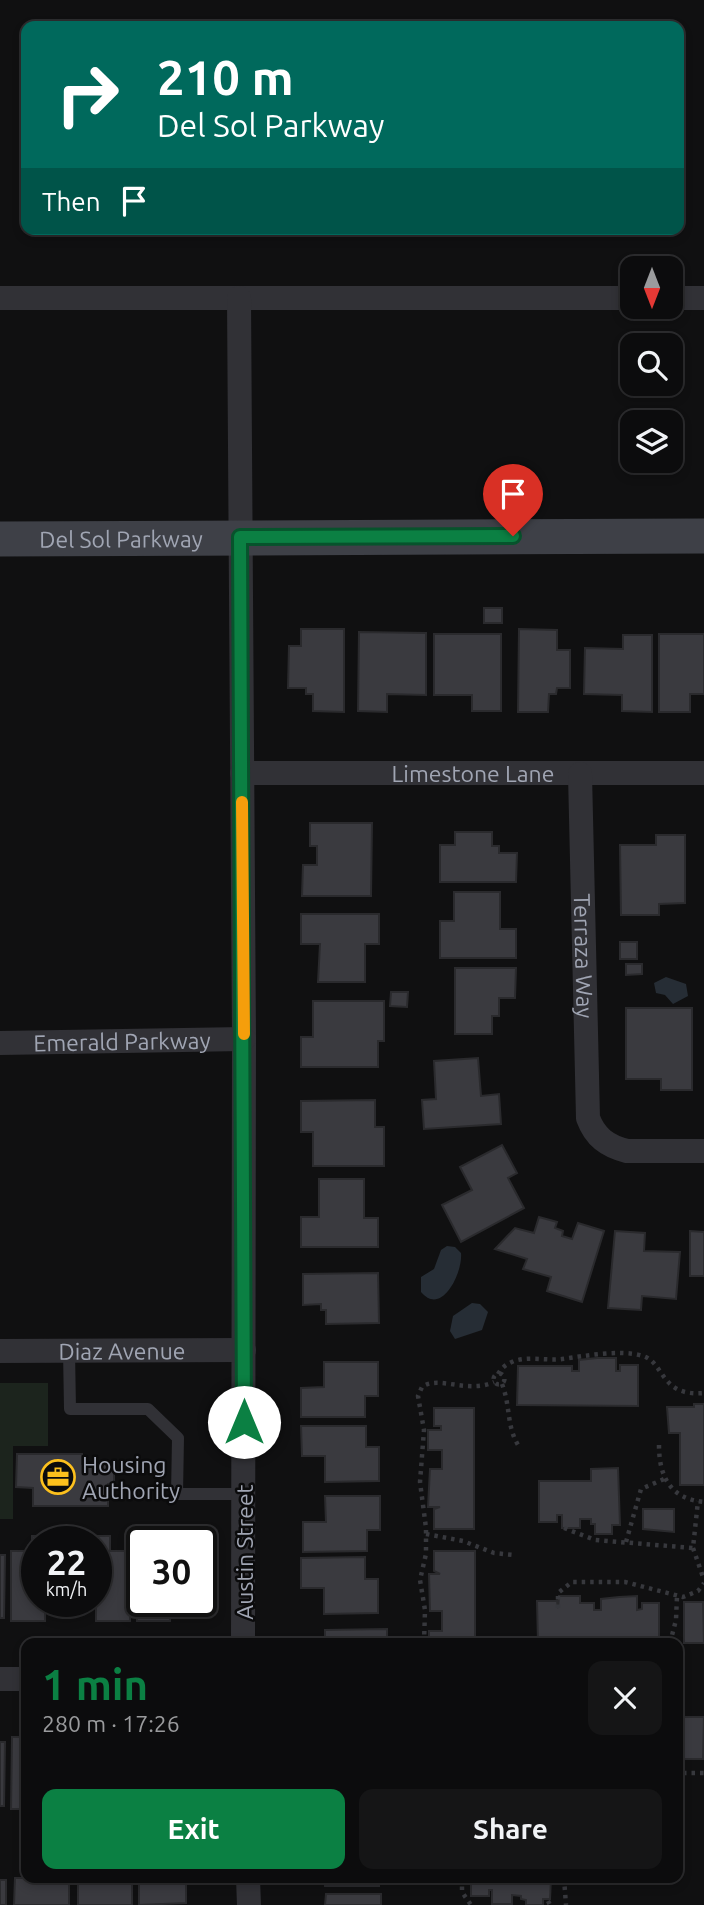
<!DOCTYPE html>
<html lang="en">
<head>
<meta charset="utf-8">
<style>
  body { margin:0; font-family:Ubuntu,sans-serif; background:#151516; color:#f1f3f6; height:100vh; display:flex; flex-direction:column; font-size:26px; white-space:nowrap }
  * { box-sizing:border-box; margin:0 }
  p { font-size:23px; color:#9a9b9d }
  .icon { flex:none; width:38px; height:38px; fill:none; stroke:currentColor; stroke-width:2; stroke-linecap:round; stroke-linejoin:round }
  .map { position:relative; flex:1; overflow:hidden }
  .drawer { position:absolute; left:21px; top:1638px; width:662px; height:245px; display:flex; flex-direction:column; background:#0c0c0d; border-radius:14px; box-shadow:0 4px 10px #0003,0 0 0 2px #2c2c2e }
  .drawer>* { flex:none }
  .guide { position:absolute; left:21px; top:21px; width:663px; height:214px; border-radius:14px; box-shadow:0 4px 10px #0003,0 0 0 2px #2c2c2e; background:#00695c; color:#fff; overflow:hidden }
  .needle { width:46px; rotate:180deg }
  .tools { position:absolute; left:620px; top:256px; display:grid; gap:14px }
  .tools a { display:grid; place-items:center; width:63px; height:63px; border-radius:14px; background:#0c0c0d; box-shadow:0 4px 10px #0003,0 0 0 2px #2c2c2e; font-size:35px }
  .speed { position:absolute; left:21px; top:1526px; display:flex; gap:14px; font-size:35px; font-weight:700; text-align:center }
  .speed>* { display:grid; place-content:center; width:91px; height:91px; border-radius:50%; background:#0c0c0d; box-shadow:0 4px 10px #0003,0 0 0 2px #2c2c2e; line-height:1 }
  .speed small { font-size:18px; font-weight:400 }
  .speed .limit { border:4px solid #111; border-radius:10px; background:#fff; color:#111 }
  .pin { position:absolute; display:grid; place-items:center; width:60px; height:60px; color:#fff; margin:-72px -30px; border-radius:50% 50% 50% 0; rotate:-45deg; box-shadow:0 0 7px #0007 }
  .pin .icon { rotate:45deg }
  .me { position:absolute; width:77px; margin:-38px; rotate:0deg; stroke-linejoin:round; filter:drop-shadow(0 0 5px #0008) }
  .turn { display:flex; align-items:center; gap:24px; height:147px; padding:0 21px; font-size:32px }
  .turn .icon { width:91px; height:91px; stroke-width:2.5 }
  .turn b { display:block; font-size:49px; line-height:60px }
  .then { display:flex; align-items:center; height:66px; padding:0 21px; background:#0003; gap:14px; font-size:26px }
  .round { display:grid; place-items:center; flex:none; width:74px; height:74px; border-radius:14px; background:#151516 }
  .summary { display:flex; align-items:center; justify-content:space-between; height:119px; padding:0 21px }
  h1 { font-size:42px; font-weight:600; line-height:52px; color:#0b8043 }
  .primary-button { display:flex; gap:14px; margin-top:auto; padding:14px 21px }
  .primary-button a { flex:1; height:80px; border-radius:14px; background:#0b8043; color:#fff; font-size:28px; font-weight:600; line-height:80px; text-align:center }
  .primary-button a+a { background:#151516; color:#f1f3f6 }
  .map>svg:first-child { display:block }
  .green { fill:#1c241d }
  .water { fill:#262d35 }
  .building { fill:#3a3a3f; stroke:#2a2a2d; stroke-width:2 }
  .lines { fill:none; stroke-linecap:round; stroke-linejoin:round }
  .path { stroke:#37383d; stroke-width:4.5; stroke-dasharray:3.5 5; stroke-linecap:butt }
  .lane { stroke:#313136; stroke-width:12 }
  .street { stroke:#313136; stroke-width:24 }
  .secondary { stroke:#3e4047; stroke-width:35 }
  .route-casing { stroke:#07532c; stroke-width:18 }
  .route { stroke:#0b8043; stroke-width:12 }
  .slow { stroke:#f59e0b; stroke-width:12 }
  .labels { text-anchor:middle; dominant-baseline:central; stroke-width:5; stroke-linejoin:round; paint-order:stroke }
  .street-label { font-size:23px; fill:#a0a5b3; stroke:#0b0b0c }
  .poi-label { font-size:23px; fill:#a0a5b3; stroke:#0b0b0c; text-anchor:start }
</style>
</head>
<body>
<div class="map">
<svg width="704" height="1905" viewBox="0 0 704 1905">
  <rect width="100%" height="100%" fill="#101011"/>
  <path class="green" d="M0 1383H48V1446H13V1519H0Z"/>
  <g class="water">
    <path d="M666 977 686 984 688 996 673 1004 665 995 656 993 654 983Z"/>
    <path d="M447 1246 455 1247 461 1253C463 1272 442 1317 421 1292V1277L434 1269 441 1250Z"/>
    <path d="M472 1303 480 1304 488 1312 482 1330 455 1339 450 1331 453 1316Z"/>
  </g>
  <g class="building">
    <rect x="484" y="608" width="18" height="15"/>
    <path d="M301 629H344V712L313 711V694H306V688H288L289 646H301Z"/>
    <path d="M519 629 557 630V650H570V688H557L556 694H549L548 712H518Z"/>
    <path d="M359 632 426 633V695L387 694V712L358 711Z"/>
    <path d="M434 634H501V711H472V695H434Z"/>
    <path d="M659 634H704V694H690V712H659Z"/>
    <path d="M623 635H652V712L622 711V695L584 694 585 648 623 649Z"/>
    <path d="M310 823H372L371 896H302L303 865H317V846H310Z"/>
    <path d="M455 832H492V846H499V853H517L516 882H440V845H455Z"/>
    <path d="M656 835H685V903L659 904V915H621L620 845H656Z"/>
    <path d="M454 892H500V929H516V958H440V921H454Z"/>
    <path d="M301 914H379V944H365V982H318L320 944H301Z"/>
    <rect x="620" y="942" width="17" height="17"/>
    <path d="M626 964H642V974L626 975Z"/>
    <path d="M455 968H516L515 998H499V1016H492V1034H455Z"/>
    <path d="M391 992H408L407 1007 390 1006Z"/>
    <path d="M313 1001H384V1041H378V1067H301V1037H313Z"/>
    <path d="M626 1008H692V1090H661V1079H626Z"/>
    <path d="M478 1058 481 1096 499 1094 501 1124 424 1129 422 1100 436 1099 434 1061Z"/>
    <path d="M375 1100V1127H384V1166H313V1132H301V1101Z"/>
    <path d="M502 1145 517 1173 508 1178 524 1208 461 1242 442 1205 472 1190 460 1167Z"/>
    <path d="M319 1179H364V1218H378V1247H301V1217H319Z"/>
    <path d="M539 1217 557 1222 555 1228 563 1231 562 1236 572 1239 578 1223 604 1231 582 1302 547 1291 551 1277 523 1269 527 1259 495 1249 515 1228 534 1233Z"/>
    <path d="M615 1231 645 1233 644 1251 680 1252 676 1299 642 1296 641 1310 608 1308Z"/>
    <path d="M690 1231 704 1232V1276H690Z"/>
    <path d="M378 1273 379 1323 326 1324V1310H321V1304L303 1305V1274Z"/>
    <path d="M597 1358H616V1371H620V1365H638V1406L517 1405 518 1366H572V1371H579V1360Z"/>
    <path d="M324 1362H378V1396H365V1417H301V1388L324 1387Z"/>
    <path d="M694 1404H704V1485H680V1433H669L667 1407H694Z"/>
    <path d="M434 1408H474V1529H434V1509L440 1507H428L430 1469H442V1450H428V1430H441V1426H434Z"/>
    <path d="M301 1426H366V1447H379V1481L325 1482V1456H302Z"/>
    <path d="M17 1454H82V1464H114V1484H108V1506H33V1488L16 1487Z"/>
    <path d="M618 1468 620 1525H612V1534H595V1524H591V1519H580V1528H562V1515H557V1522H539V1481H591V1469Z"/>
    <path d="M325 1496H380V1530H367V1551L303 1552V1522H326Z"/>
    <path d="M643 1509H674V1532L643 1529Z"/>
    <path d="M32 1536H67V1542H37V1601H45V1621H11V1551H32Z"/>
    <path d="M75 1536H110V1551H131L130 1621H96V1542H75Z"/>
    <path d="M137 1547H142V1601H170V1621H137Z"/>
    <path d="M434 1551H475V1643H429V1631H442V1611H430L429 1574H440L434 1571Z"/>
    <path d="M0 1555H5L4 1618H0Z"/>
    <path d="M365 1557V1579H378V1613L324 1614V1588H301V1558Z"/>
    <path d="M559 1596H580V1603H594V1610H601V1599L619 1597 637 1596V1610L642 1609V1603H659V1643H538L537 1601H557L558 1608Z"/>
    <path d="M684 1602H703L704 1643H684Z"/>
    <path d="M387 1629V1643H325V1630Z"/>
    <path d="M684 1717H704L703 1759H684Z"/>
    <path d="M12 1737H26V1809H11Z"/>
    <path d="M0 1742H5L4 1806H0Z"/>
    <path d="M15 1878H69V1905H14Z"/>
    <path d="M78 1878 132 1879V1905H78Z"/>
    <path d="M139 1878H186V1903L139 1905Z"/>
    <path d="M324 1878H379V1886H325Z"/>
    <path d="M471 1878H551L550 1899H543V1905H526V1900L521 1899V1896L512 1895V1904H492V1890H489V1896H471Z"/>
    <rect x="0" y="1880" width="6" height="25"/>
    <path d="M326 1894H381V1905H325Z"/>
  </g>
  <g class="lines">
    <g class="path">
      <circle cx="499" cy="1379" r="5.5"/>
      <path d="M498 1374C502 1367 507 1364 514 1361 530 1356 547 1361 562 1359 585 1356 621 1349 643 1356 665 1363 660 1397 704 1393"/>
      <path d="M502 1384C511 1407 506 1428 520 1448"/>
      <path d="M659 1445C659 1476 670 1499 704 1502"/>
      <path d="M564 1528 595 1540 693 1548 698 1501"/>
      <path d="M426 1534 463 1541 494 1553 514 1555"/>
      <path d="M626 1542 641 1489 664 1479"/>
      <path d="M693 1548 704 1580"/>
      <path d="M558 1608V1593L572 1582H625L683 1597 698 1591 704 1583"/>
      <path d="M424 1643 425 1610 420 1580 426 1554V1528L420 1482 424 1430 418 1396 422 1387C438 1375 467 1394 494 1382"/>
      <path d="M670 1643 676 1620 677 1596"/>
      <path d="M677 1688 680 1697 677 1732"/>
      <path d="M677 1769 683 1775 677 1780"/>
      <path d="M683 1773H704"/>
      <path d="M462 1878V1892L471 1905"/>
      <path d="M564 1878 566 1905"/>
      <path d="M548 1901 550 1905"/>
    </g>
    <path class="lane" d="M69 1351 70 1409H148L178 1438 177 1494H244"/>
    <g class="street">
      <path d="M0 298H632"/>
      <path d="M239 298 244 1039 243 1643"/>
      <path d="M670 298H704"/>
      <path id="s1" d="M242 773H704"/>
      <path id="s2" d="M580 774 588 1118C595 1137 607 1146 627 1151H704"/>
      <path id="s3" d="M0 1043 244 1039"/>
      <path id="s4" d="M0 1351 244 1350"/>
      <path d="M0 1679H26"/>
      <path d="M248 1878 249 1905"/>
    </g>
    <path class="secondary" id="s5" d="M0 539 704 536"/>
  </g>
  <g class="lines">
    <g class="route-casing">
      <path id="route" d="M244 1422 240 537 513 536"/>
    </g>
    <use href="#route" class="route"/>
    <path class="slow" d="M242 802 244 1034"/>
  </g>
  <defs>
    <g id="office-ring" transform="scale(1.75)"><circle r="9.5" fill="#0b0b0c" stroke="#fcc01d" stroke-width="1.5"/><path d="M-6-3h4V-5.5h4V-3h4V5H-6ZM-1-4.5V-3h2v-1.5ZM-6 0V1H6V0Z" fill="#fcc01d"/></g>
  </defs>
  <g fill-rule="evenodd">
    <use href="#office-ring" x="58" y="1477"/>
  </g>
  <g class="labels">
    <g class="street-label">
      <text stroke="none"><textPath href="#s5" startOffset="121">Del Sol Parkway</textPath></text>
      <text stroke="none"><textPath href="#s1" startOffset="231">Limestone Lane</textPath></text>
      <text stroke="none"><textPath href="#s2" startOffset="182">Terraza Way</textPath></text>
      <text stroke="none"><textPath href="#s3" startOffset="122">Emerald Parkway</textPath></text>
      <text stroke="none"><textPath href="#s4" startOffset="122">Diaz Avenue</textPath></text>
      <text transform="translate(244 1552) rotate(-90)">Austin Street</text>
    </g>
    <g class="poi-label">
      <text x="82" y="1464">Housing<tspan x="82" dy="26">Authority</tspan></text>
    </g>
  </g>
</svg>
<div class="tools">
<a><svg class="needle" viewBox="-14 -14 28 28"><path d="M0-13l5 13h-10z" fill="#e53935"/><path d="M0 13l5-13h-10z" fill="#9a9b9d"/></svg></a>
<a><svg class="icon" aria-label="search" viewBox="0 0 24 24"><circle cx="10" cy="10" r="6"/><path d="M15 15l6 6"/></svg></a>
<a><svg class="icon" aria-label="layers" viewBox="0 0 24 24"><path d="M12 4l9 5-9 5-9-5zM3 14l9 5 9-5"/></svg></a>
</div>
<div class="speed"><div>22<small>km/h</small></div><div class="limit">30</div></div>
<div class="pin" style="left:513px;top:536px;background:#d93025"><svg class="icon" aria-label="arrive" viewBox="0 0 24 24"><path d="M6 21V4h12l-3 4 3 4H6"/></svg></div>
<svg class="me" style="left:244px;top:1422px" viewBox="-20 -20 40 40"><circle r="19" fill="#fff"/><path d="M0-13L10 11 0 6-10 11z" fill="#0b8043"/></svg>
<div class="guide">
<div class="turn"><svg class="icon" aria-label="right" viewBox="0 0 24 24"><path d="M7 20v-9h11M14 6l5 5-5 5"/></svg><div><b>210 m</b>Del Sol Parkway</div></div>
<div class="then">Then<svg class="icon" aria-label="arrive" viewBox="0 0 24 24"><path d="M6 21V4h12l-3 4 3 4H6"/></svg></div>
</div>
<section class="drawer">
<div class="summary"><div><h1>1 min</h1><p>280 m · 17:26</p></div><a class="round"><svg class="icon" aria-label="close" viewBox="0 0 24 24"><path d="M6 6l12 12M18 6L6 18"/></svg></a></div>
<div class="primary-button"><a>Exit</a><a>Share</a></div>
</section>
</div>
</body>
</html>
